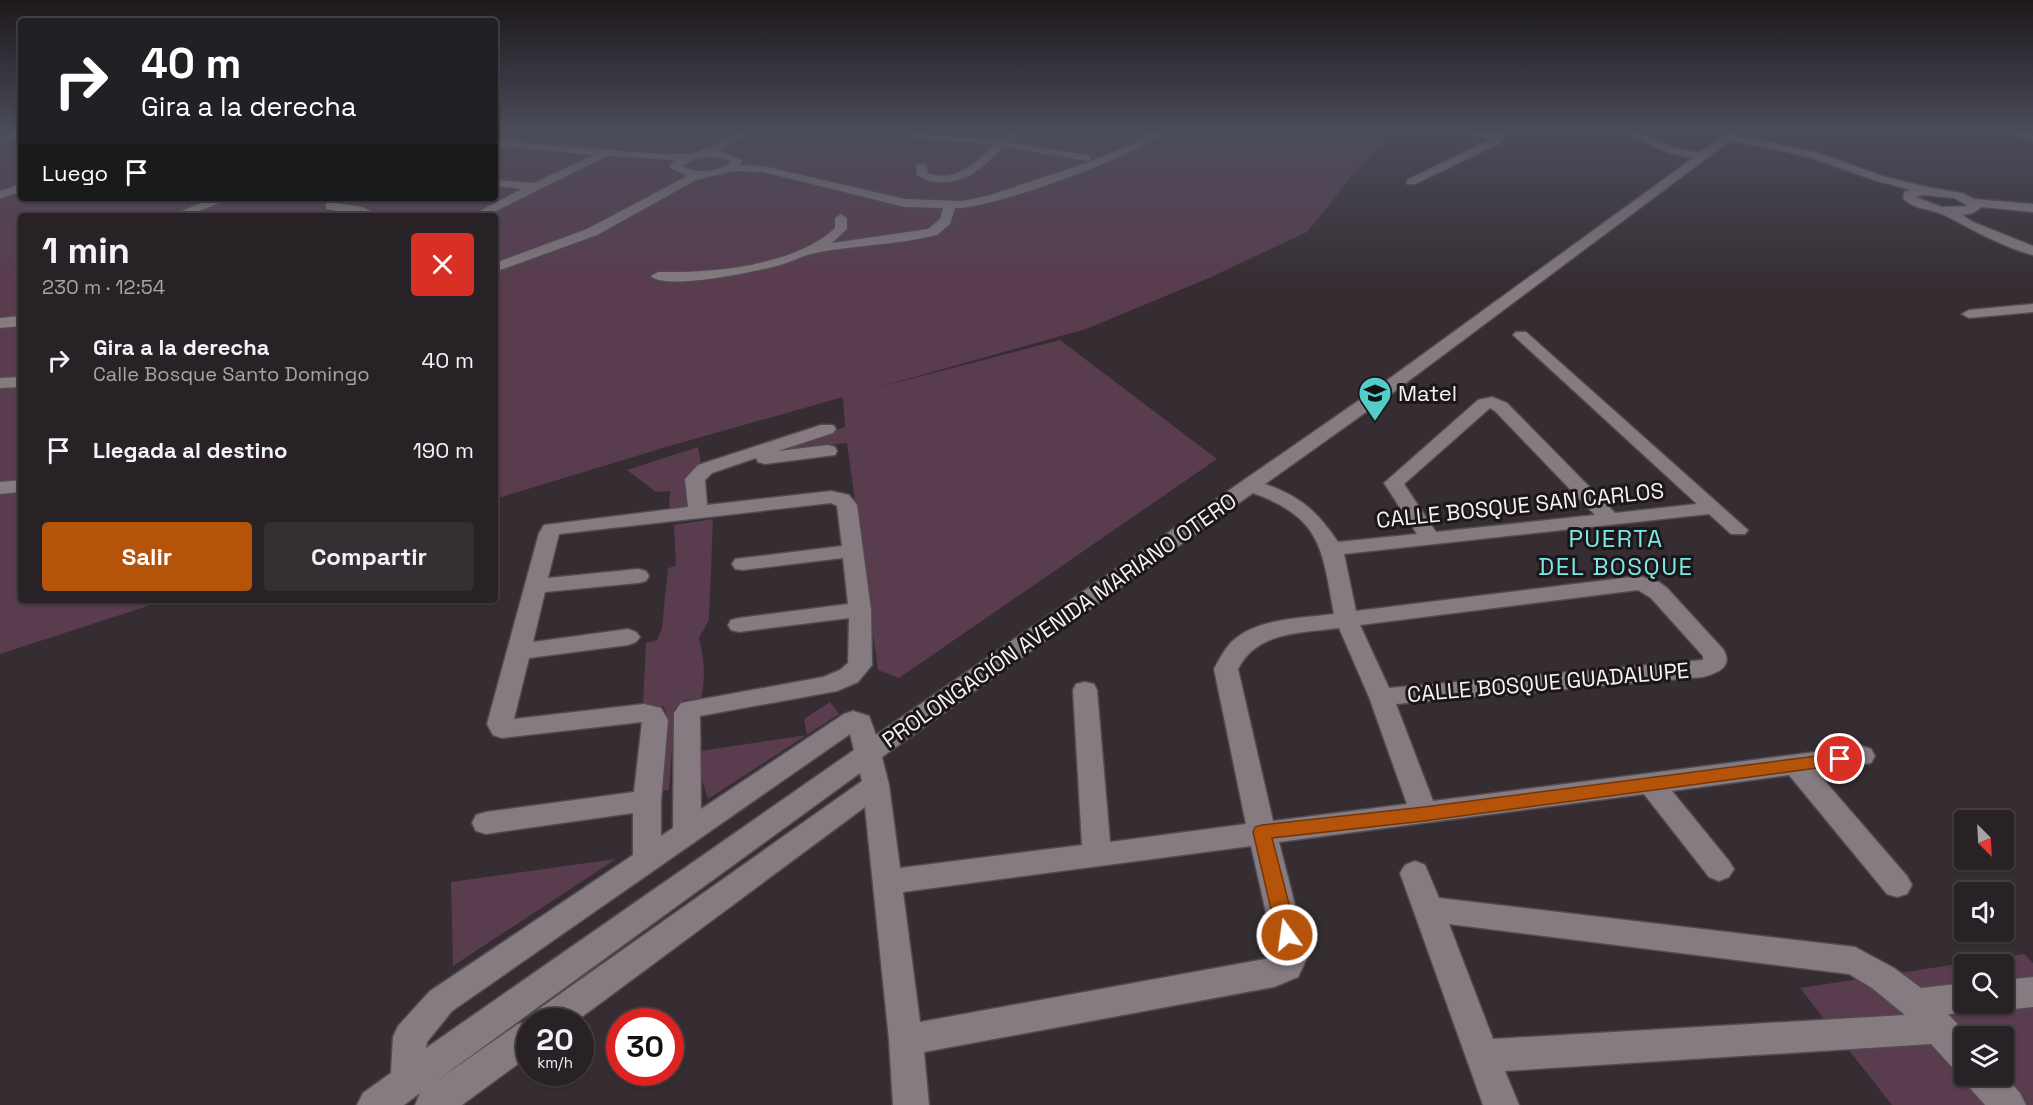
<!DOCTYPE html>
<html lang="es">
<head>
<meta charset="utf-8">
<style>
  body { margin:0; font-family:"Space Grotesk",sans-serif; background:#342f32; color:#f1f3f6; height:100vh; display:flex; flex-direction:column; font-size:22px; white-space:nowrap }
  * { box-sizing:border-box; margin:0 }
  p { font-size:20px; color:#a5a4a7 }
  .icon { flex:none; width:33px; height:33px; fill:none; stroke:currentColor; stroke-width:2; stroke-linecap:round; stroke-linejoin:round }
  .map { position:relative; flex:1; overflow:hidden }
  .drawer { position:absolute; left:18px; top:213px; width:480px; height:390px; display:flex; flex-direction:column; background:#282226; border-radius:6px; box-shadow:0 2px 4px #0004,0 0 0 2px #443f43 }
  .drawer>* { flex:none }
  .top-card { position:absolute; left:18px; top:18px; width:480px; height:183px; border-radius:6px; box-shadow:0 2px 4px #0004,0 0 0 2px #443f43; background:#202124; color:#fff; overflow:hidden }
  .needle { width:39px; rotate:156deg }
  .tools { position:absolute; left:1954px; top:810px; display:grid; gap:12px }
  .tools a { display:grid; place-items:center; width:60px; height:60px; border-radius:6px; background:#282226; box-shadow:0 2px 4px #0004,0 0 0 2px #443f43; font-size:30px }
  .speed { position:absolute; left:516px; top:1008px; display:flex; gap:12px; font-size:30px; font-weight:700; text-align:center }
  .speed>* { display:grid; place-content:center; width:78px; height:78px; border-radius:50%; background:#282226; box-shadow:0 2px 4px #0004,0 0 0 2px #443f43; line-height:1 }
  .speed small { font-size:15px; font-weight:400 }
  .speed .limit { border:9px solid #d22; background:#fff; color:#111 }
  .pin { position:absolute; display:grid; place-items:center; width:51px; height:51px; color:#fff; margin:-26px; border:3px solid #fff; border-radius:50%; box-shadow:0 2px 6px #0007 }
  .me { position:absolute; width:66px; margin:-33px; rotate:346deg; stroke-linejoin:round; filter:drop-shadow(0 0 4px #0008) }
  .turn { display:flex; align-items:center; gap:21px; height:126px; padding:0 24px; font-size:27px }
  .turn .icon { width:78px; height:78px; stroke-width:2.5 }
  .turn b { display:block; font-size:42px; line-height:51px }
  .then { display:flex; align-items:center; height:57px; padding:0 24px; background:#0003; gap:12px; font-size:22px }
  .round { display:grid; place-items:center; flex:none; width:63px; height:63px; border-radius:6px; background:#342f32 }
  .overview { display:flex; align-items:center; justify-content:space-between; height:102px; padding:0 24px }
  h1 { font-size:36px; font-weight:800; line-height:45px }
  .primary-button { display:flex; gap:12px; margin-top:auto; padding:12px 24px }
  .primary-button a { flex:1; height:69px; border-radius:6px; background:#b45309; color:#fff; font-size:24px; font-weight:800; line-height:69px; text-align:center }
  .primary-button a+a { background:#342f32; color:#f1f3f6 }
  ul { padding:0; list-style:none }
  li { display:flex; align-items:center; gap:18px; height:90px; padding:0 24px }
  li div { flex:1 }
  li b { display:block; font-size:22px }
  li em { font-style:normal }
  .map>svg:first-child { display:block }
  .green { fill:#593c4e; fill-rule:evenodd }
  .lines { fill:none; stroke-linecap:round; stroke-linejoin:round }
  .minor-casing { stroke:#514a4e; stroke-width:3 }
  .minor { fill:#867b81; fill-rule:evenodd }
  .route { fill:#b45309; stroke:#753606; stroke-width:1.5 }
  .labels { text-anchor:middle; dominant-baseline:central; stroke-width:6; stroke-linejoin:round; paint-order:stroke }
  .poi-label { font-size:22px; fill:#f7f1f4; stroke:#1a1619; text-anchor:start }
  .street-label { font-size:22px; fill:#f7f1f4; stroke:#1a1619 }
  .neighbourhood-label { font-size:24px; letter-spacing:1.5px; fill:#7de9e6; stroke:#1a1619 }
</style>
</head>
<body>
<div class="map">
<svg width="2033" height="1105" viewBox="0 0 2033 1105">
  <rect width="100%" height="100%" fill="#352d32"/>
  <g class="green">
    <path d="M0 130H21V198H495V130H1395L1355 172 1307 232 1209 278 1086 329 868 390 1060 340 1217 459 899 678 878 670 847 443 771 451 845 427 843 397 666 447 495 499V216H21V600H166L0 654Z"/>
    <path d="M698 447 701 464 690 513 677 515 669 506 670 491 656 492 627 470Z"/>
    <path d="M713 519 709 620 699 638C704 658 706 677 701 698L684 700 675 708 669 790 661 791 666 711 663 706H643L646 643 657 640 662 628 668 568 676 566 674 525Z"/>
    <path d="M830 702 839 714 708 799 693 752 807 735 804 719Z"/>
    <path d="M616 859 453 966 451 882Z"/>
    <path d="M2024 954 2033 963V1105H1892L1800 988ZM1965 964H2004V1004H1965ZM1965 1036H2004V1076H1965Z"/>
  </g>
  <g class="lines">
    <g class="minor-casing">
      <g id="minor">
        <path d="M21 130V137L0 144V137Z"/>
        <path d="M741 130H754L720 151 741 159 742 161 740 165 763 166 905 199 963 201 987 196 1086 163 1136 142 1154 130H1167C1142 154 990 210 955 208L950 224 937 235C897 245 854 245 815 253 803 255 792 262 780 265 759 271 665 291 651 276L658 272C711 273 795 266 835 228V218L841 214 847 218V229L832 243 928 229 940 219 943 208 905 207 763 172 733 171 696 180 597 235 495 272V263L587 229 687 176 671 168 669 166 675 160 607 156 486 216H470L522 189 495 186V180L534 183 593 155 495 146V140L657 154H690L719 144ZM705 157 722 158 731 162C719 172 695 174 682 166L692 160Z"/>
        <path d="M1008 130H1018L1016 137 1010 142 1087 155 1092 158 1087 161 1004 147C985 165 968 184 939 182 931 182 923 180 917 175L916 166 922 163 926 164 928 173C956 183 975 163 993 145L913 138 909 137V133L999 140Z"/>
        <path d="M1445 130 1497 133 1496 130H1506L1507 135 1498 144 1415 184H1407V180L1491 139Z"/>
        <path d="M1620 130H1634L1673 148 1700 153 1732 130H1744L1738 136 1816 152 1882 176 1931 188 1962 193 1974 199 2033 204V212L1982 207 1973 213 1962 215 1973 222 2033 246V255C2002 247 1974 230 1946 216 1932 208 1915 211 1903 198L1905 191 1911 190 1874 180 1809 157 1731 140 1383 400 1265 484C1301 497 1317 511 1338 542L1417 534 1384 483 1478 400 1492 397 1507 403 1615 513 1697 504 1513 335 1516 332H1526L1748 530 1745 534H1731L1709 514 1344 554 1356 611 1639 576 1659 582 1667 588 1723 649C1734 667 1717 673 1703 677L1396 704 1433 801 1862 746 1871 749 1875 756 1871 763 1817 772 1907 876 1912 885 1907 894 1897 897 1887 894 1789 775 1672 791 1729 861 1734 869 1729 877 1719 881 1709 877 1644 794 1279 842 1308 956 1298 977 1274 987 924 1052 929 1105H893L889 1040 865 807 575 1022H530V1055L462 1105H415L420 1093 404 1105H357L363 1093 391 1073 393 1037 398 1026 430 991 633 855V813L486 834 476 831 472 823 476 815 486 812 634 792 642 722 502 738 493 735 487 724 539 533 544 525 688 507 685 479 698 465 821 425H833L836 429 833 433 778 451 828 445 835 447 837 451 835 455 765 464 758 462 756 458 712 473 705 480 707 505 831 491 849 495 857 505 871 610 872 665 858 682 837 691 700 716 701 809 844 714 853 711 869 716 876 735 1371 392 1693 158 1666 152ZM1924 195 1954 198 1968 206 1942 207 1915 197ZM1490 408 1495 411 1595 515 1436 532 1404 484ZM1253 493C1322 518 1322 549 1334 614 1304 618 1260 618 1235 639 1226 646 1220 658 1214 669L1246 824 1110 842 1097 690 1094 684 1085 682 1076 684 1073 690 1082 845 900 868 889 785 882 757ZM831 503 837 506 842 546 743 558 735 559 732 564 735 569 743 570 843 558 848 604 739 618 731 620 728 625 731 630 739 632 849 618 848 663 840 670 823 677 681 703 674 713 673 828 661 836V801L668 720 661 708 644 704 514 719 529 658 628 645 636 642 640 637 636 632 628 629 533 642 545 592 638 583 646 581 649 576 646 571 638 569 548 578 559 534ZM1638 590 1651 598 1703 656V660L1389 688 1360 625ZM1339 628 1369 697 1407 804 1273 821 1238 669C1257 631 1302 633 1339 628ZM850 734 854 750 426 1048 427 1042 452 1011ZM860 773 862 781 536 1011 532 1020 518 1024 435 1082ZM1251 846 1276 957 920 1022 903 892Z"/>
        <path d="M2005 130H2021L2033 135V141Z"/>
        <path d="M21 184V191L0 199V191Z"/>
        <path d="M214 198H231L187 216H169Z"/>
        <path d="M330 202 362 207 381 216H363L326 209V203Z"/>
        <path d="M2033 304V312L1969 318 1962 314 1969 310Z"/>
        <path d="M21 316V326L0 328V318Z"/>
        <path d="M21 377V387L0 388V378Z"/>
        <path d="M21 480V492L0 494V482Z"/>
        <path d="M1415 861 1425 865 1439 898 1855 947 1894 968 1921 988 1965 983V1004H1979L1976 1008 1965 1013 1948 1014 1969 1036H1965V1073L1953 1068 1931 1044 1505 1071 1519 1105H1483L1400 873 1405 865ZM1449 924 1849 974 1872 988 1905 1015 1493 1039Z"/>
        <path d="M2033 977V1007L2004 1010 1993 1005 1992 1004H2004V980Z"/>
        <path d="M2004 1075 2020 1093 2026 1105H1985L1970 1088 1965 1076Z"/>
      </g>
    </g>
    <use href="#minor" class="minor"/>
  </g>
  <linearGradient id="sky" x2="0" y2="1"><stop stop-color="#1d191c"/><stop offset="0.46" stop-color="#4b4c5a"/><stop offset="1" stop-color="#4b4c5a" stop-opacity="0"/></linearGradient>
  <rect width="2033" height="285" fill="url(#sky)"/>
  <path class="route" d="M1840 753 1846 754 1848 759 1846 763 1840 765 1424 821 1272 838 1297 935 1294 941 1287 944 1280 941 1277 935 1253 832 1255 827 1262 825 1424 807Z"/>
  <defs>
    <g id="school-pin" transform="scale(1.725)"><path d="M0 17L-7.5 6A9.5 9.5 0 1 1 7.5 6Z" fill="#53cdca" stroke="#1a1619"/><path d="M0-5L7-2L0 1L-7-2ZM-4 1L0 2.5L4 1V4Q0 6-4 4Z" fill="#111"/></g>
  </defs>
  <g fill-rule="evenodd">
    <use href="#school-pin" x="1375" y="393"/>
  </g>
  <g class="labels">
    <g class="poi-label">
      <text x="1398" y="393">Matel</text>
    </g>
    <g class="street-label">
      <text transform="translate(1520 505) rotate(-6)">CALLE BOSQUE SAN CARLOS</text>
      <text transform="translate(1059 620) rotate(-35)">PROLONGACIÓN AVENIDA MARIANO OTERO</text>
      <text transform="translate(1548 682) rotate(-5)">CALLE BOSQUE GUADALUPE</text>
    </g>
    <g class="neighbourhood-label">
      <text x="1616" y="538">PUERTA<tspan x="1616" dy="28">DEL BOSQUE</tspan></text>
    </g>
  </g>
</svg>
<div class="tools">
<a><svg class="needle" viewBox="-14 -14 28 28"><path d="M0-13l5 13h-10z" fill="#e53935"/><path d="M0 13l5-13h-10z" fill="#a5a4a7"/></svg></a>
<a><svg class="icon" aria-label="sound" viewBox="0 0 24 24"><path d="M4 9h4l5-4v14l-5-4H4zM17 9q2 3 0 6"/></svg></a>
<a><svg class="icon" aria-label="search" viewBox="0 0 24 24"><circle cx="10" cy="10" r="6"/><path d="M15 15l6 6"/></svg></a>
<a><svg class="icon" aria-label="layers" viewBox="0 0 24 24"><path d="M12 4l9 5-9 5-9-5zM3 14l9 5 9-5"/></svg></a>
</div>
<div class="speed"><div>20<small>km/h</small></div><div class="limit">30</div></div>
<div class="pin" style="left:1840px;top:759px;background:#d93025"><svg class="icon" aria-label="arrive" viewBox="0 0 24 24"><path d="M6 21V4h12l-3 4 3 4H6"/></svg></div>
<svg class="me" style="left:1287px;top:935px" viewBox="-20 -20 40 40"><circle r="17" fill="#b45309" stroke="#fff" stroke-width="3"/><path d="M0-11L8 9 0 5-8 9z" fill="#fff"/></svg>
<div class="top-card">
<div class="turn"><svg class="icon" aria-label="right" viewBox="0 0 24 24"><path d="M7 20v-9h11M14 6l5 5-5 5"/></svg><div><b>40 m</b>Gira a la derecha</div></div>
<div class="then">Luego<svg class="icon" aria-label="arrive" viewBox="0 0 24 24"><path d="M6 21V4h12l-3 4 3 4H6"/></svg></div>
</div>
<section class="drawer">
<div class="overview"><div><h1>1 min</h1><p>230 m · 12:54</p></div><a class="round" style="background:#d93025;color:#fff"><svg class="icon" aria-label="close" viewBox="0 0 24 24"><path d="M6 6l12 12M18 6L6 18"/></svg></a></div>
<ul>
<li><svg class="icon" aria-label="right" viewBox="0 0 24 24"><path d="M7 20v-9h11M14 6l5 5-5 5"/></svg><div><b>Gira a la derecha</b><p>Calle Bosque Santo Domingo</p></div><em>40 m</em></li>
<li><svg class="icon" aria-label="arrive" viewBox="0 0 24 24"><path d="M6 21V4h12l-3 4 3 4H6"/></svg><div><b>Llegada al destino</b></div><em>190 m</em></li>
</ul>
<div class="primary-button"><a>Salir</a><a>Compartir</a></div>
</section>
</div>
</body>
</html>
